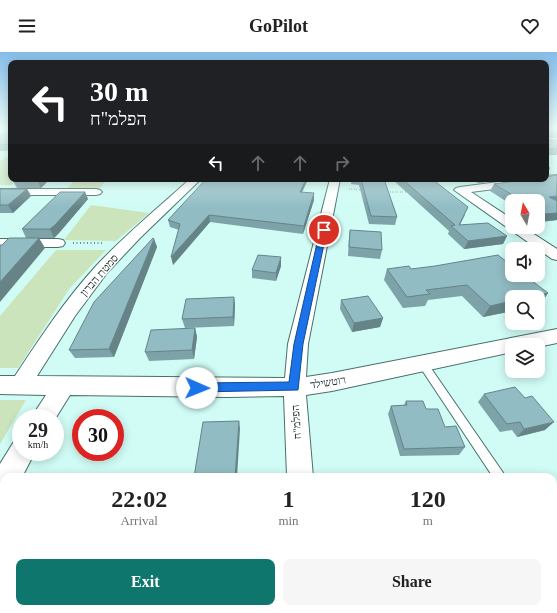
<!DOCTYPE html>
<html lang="en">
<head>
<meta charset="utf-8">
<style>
  body { margin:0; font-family:"Times New Roman",Heebo,serif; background:#f6f6f6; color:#222; height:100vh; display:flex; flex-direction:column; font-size:15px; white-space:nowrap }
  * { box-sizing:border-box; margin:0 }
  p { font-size:13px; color:#767676 }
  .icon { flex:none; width:22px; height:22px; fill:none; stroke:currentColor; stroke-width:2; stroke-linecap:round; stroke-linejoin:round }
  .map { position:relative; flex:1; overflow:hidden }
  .panel { position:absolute; left:0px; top:421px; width:557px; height:140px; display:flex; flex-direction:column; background:#fff; border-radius:12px 12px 0 0; box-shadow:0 2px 10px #0003 }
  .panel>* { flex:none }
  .top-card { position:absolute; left:8px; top:8px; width:541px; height:122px; border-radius:8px; box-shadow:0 2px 10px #0003; background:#202124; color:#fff; overflow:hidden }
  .needle { width:26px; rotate:350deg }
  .tools { position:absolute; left:505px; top:142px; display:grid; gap:8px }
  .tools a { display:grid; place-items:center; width:40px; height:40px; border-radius:8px; background:#fff; box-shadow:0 2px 10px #0003; font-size:20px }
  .speed { position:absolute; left:12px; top:357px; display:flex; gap:8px; font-size:20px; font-weight:700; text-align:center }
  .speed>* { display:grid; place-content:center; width:52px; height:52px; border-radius:50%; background:#fff; box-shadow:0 2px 10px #0003; line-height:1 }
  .speed small { font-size:10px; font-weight:400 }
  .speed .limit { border:6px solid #d22; background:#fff; color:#111 }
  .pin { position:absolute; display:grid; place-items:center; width:34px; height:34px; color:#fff; margin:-17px; border:2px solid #fff; border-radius:50%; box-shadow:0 1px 4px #0007 }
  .me { position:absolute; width:44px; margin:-22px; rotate:91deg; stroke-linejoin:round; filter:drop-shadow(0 0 3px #0008) }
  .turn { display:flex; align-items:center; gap:14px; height:84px; padding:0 16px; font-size:18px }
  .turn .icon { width:52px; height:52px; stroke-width:2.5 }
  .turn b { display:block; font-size:28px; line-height:34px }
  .lanes { display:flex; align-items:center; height:38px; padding:0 16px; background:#0003; justify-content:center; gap:20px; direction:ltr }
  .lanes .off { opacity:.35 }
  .eta { display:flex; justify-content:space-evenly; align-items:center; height:68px; text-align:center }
  .eta b { font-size:24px; font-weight:800; line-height:28px }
  .button { display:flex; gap:8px; margin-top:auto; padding:8px 16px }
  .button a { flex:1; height:46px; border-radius:8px; background:#0f766e; color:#fff; font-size:16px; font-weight:800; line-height:46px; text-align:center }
  .button a+a { background:#f6f6f6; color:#222 }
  header { display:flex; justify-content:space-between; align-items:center; height:52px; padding:0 16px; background:#fff; font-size:18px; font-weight:800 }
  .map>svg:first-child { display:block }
  .green { fill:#cbe4bc }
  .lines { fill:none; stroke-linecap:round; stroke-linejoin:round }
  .service-casing { stroke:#48706a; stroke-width:2 }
  .minor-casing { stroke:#48706a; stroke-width:2 }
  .path-far1 { stroke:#708e8a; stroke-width:1.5; stroke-dasharray:0.5 2; stroke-linecap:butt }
  .path { stroke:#708e8a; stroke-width:2; stroke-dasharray:1 2.5; stroke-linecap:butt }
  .service { fill:#fff; fill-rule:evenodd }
  .minor { fill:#fff; fill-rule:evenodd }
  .wall { fill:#7da2a8 }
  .shaded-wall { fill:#668488 }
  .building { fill:#91bcc3; stroke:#668488 }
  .route { fill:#1a73e8; stroke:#114b97 }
  .labels { text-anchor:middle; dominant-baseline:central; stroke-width:3; stroke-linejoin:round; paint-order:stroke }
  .street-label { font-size:11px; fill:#1a2b29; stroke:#fff }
</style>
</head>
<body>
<header><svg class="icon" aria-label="menu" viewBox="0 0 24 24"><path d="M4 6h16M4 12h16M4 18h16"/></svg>GoPilot<svg class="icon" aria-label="heart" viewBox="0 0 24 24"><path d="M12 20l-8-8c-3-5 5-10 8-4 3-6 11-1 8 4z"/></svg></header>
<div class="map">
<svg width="557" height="561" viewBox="0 0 557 561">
  <rect width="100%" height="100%" fill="#d0fcf5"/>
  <g class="green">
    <path d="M6 105H11V127H18L11 133H0V109Z"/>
    <path d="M76 127H107L99 137H66Z"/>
    <path d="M91 153 149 161 116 189 64 188Z"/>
    <path d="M56 198H106L70 236 18 316H0V264Z"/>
    <path d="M0 348H26L0 392Z"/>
  </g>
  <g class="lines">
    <g class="service-casing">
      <g id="service">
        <path d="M423 308 426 309 506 425H493L420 315 418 312 420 309Z"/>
        <path d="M553 496 557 497V516L553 515Z"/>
      </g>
    </g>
    <g class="minor-casing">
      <g id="minor">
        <rect x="0" y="77" width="11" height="6"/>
        <path d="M557 123V129L471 140 512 167V175H523L557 197V208L552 207 454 138 456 136 460 135 522 127H546V124Z"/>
        <path d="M190 127H201L140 186 107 221 75 264 37 324 285 326 288 292 330 127H340L308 292 306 325 332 321 557 277V291L538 295V293H512V300L332 339 306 343 313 425H287L284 344 227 345 70 343 55 367V366H31L46 343 0 342V324H15C40 286 65 248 96 214 125 183 158 156 190 127Z"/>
        <path d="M0 137H96L100 138 102 140 100 142 96 143H0Z"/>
        <path d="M0 187H58L63 188 65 191 63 194 58 195H0Z"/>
        <path d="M21 388V400H35L22 425H4V437L0 435V412L13 391Z"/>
        <path d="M294 557H328L329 561H295Z"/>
      </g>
    </g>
    <g class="path-far1">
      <path d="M349 137 364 138"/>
      <path d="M385 140H410"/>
    </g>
    <path class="path" d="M73 191H104"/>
    <use href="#service" class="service"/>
    <use href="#minor" class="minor"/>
  </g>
  <g class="wall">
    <path d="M11 77V98L0 99V83Z"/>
    <path d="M546 77H557V86H548V88H557V103H546Z"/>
    <path d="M557 123V168L540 170 538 169V149H512V153L490 139 494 132Z"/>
    <path d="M50 127 41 136H17L13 129Z"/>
    <path d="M308 127 302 140 314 148 303 182 210 170 173 213 179 178 170 175 168 168Z"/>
    <path d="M352 127H384L397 165 395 173 369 172 359 133 351 132Z"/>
    <path d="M392 127H437L436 130 465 163 460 173 507 184 503 192 464 197 448 182 449 179Z"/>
    <path d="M471 127H510L478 131Z"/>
    <path d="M27 137 31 144 13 161H0V138Z"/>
    <path d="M85 140 88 147 59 181 54 186H26L22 177Z"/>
    <path d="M350 178 382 198 380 207 348 204 349 186Z"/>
    <path d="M154 187 157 195 114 305 75 306 69 298Z"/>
    <path d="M281 214 276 229 252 226V218Z"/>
    <path d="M387 217H411L548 241 540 253 512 245V259L483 265 462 244 428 248 425 254 403 256 384 228Z"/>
    <path d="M234 245 235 254 234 274 185 276 182 267Z"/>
    <path d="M341 248 383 266 380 275 352 280 340 257Z"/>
    <path d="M195 276 197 285 194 307 149 309 145 300Z"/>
    <path d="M484 342 545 378 517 385 512 378 500 380 478 350Z"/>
    <path d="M406 349 426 357 445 375 465 395 459 403 400 404 388 362 391 354 404 353Z"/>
  </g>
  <g class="shaded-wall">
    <path d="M40 127H50L41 136 37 129Z"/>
    <path d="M306 127H308L299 147 300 140Z"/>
    <path d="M480 127H510L478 131Z"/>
    <path d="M27 137 31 144 13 161 8 153Z"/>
    <path d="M85 140 88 147 59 181 54 186 50 177Z"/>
    <path d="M314 141V148L303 182 304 174Z"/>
    <path d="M557 144V151L549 145Z"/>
    <path d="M557 161V168L540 170 545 162Z"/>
    <path d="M209 163 210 170 173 213 171 205Z"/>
    <path d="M507 184 503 192 464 197 468 189Z"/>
    <path d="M39 186 45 196 0 250V230Z"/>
    <path d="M154 187 157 195 114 305 109 297Z"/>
    <path d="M281 205V214L276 229V221Z"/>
    <path d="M548 241 540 253H538V245H531Z"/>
    <path d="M234 245 235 254 234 274 233 265Z"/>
    <path d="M512 249V259L483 265 490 254Z"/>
    <path d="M383 266 380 275 352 280 354 271Z"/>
    <path d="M195 276 197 285 194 307 192 298Z"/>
    <path d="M239 369 240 377 237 425H235Z"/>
    <path d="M554 370 545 378 517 385 524 377Z"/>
    <path d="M51 557H67L65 561H50Z"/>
    <rect x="230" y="557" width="4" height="4"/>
  </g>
  <g class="building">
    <path d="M9 77H11V92L0 93V83L9 79Z"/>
    <path d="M546 77H557V80H548V88H557V97H546Z"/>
    <path d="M546 114 550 116 548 119H546Z"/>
    <path d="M557 123V144L549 145 557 149V161L545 162 538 158V149H523L494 132 528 127H546V125Z"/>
    <path d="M16 127H40L37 129H13Z"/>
    <path d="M206 127H306L300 140 314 141 304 174 209 163 171 205 180 172 168 168Z"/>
    <path d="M361 127H384L397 165 371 164Z"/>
    <path d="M402 127H432L468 155 459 173 488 171 507 184 468 189 451 174 455 173Z"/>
    <path d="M2 137H27L8 153H0V138Z"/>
    <path d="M60 140H85L55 173 50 177H22Z"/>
    <path d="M350 178 381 180 382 198 349 195Z"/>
    <path d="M9 186H39L0 230V193H2Z"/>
    <path d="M153 186 154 187 109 297 69 298 94 250Z"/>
    <path d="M258 203 281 205 276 221 252 218Z"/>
    <path d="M498 203 512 214V223H524L548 241 531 245H512V249L490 254 467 233 426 238 430 242 407 245 387 217 409 214 411 217 435 214Z"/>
    <path d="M368 244 383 266 354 271 341 248Z"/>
    <path d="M234 245 233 265 182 267 186 247Z"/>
    <path d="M195 276 192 298 145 300 151 278Z"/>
    <path d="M515 335 525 346 532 344 554 370 524 377 520 370 507 372 484 342Z"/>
    <path d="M406 349H423L426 357H438L445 375 456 374 465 395 404 397 391 354 407 353Z"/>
    <path d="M239 369 235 425H194L203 370Z"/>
    <path d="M4 524V557H51L50 561H0V534Z"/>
    <rect x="177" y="557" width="53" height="4"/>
    <path d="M463 557H551L553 561H417V559Z"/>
  </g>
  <linearGradient id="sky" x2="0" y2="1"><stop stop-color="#84bce8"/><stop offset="0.49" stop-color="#eafefa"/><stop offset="1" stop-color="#eafefa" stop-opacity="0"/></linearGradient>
  <rect width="557" height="156" fill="url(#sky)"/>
  <path class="route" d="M324 176 327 178 303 292 298 338 197 340 193 339 192 336 193 333 197 331 289 330 294 292 320 178Z"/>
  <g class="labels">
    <g class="street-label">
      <text transform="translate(99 223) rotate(-49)">סמטת הברון</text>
      <text transform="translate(328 330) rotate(-9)">רוטשילד</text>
      <text transform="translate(296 370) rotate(-94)">הפלמ"ח</text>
    </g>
  </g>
</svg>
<div class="tools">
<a><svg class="needle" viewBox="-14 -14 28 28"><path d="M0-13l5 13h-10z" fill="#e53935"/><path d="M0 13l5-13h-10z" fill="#767676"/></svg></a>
<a><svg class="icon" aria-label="sound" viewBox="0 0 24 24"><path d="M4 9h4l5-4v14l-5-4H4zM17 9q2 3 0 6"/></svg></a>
<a><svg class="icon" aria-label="search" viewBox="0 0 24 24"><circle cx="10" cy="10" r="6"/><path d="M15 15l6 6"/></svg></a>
<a><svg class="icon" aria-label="layers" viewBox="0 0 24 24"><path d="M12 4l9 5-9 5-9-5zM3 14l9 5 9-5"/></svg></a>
</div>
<div class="speed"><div>29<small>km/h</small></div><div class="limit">30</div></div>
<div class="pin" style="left:324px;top:178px;background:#d93025"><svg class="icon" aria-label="arrive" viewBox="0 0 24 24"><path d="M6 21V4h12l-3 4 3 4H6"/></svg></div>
<svg class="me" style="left:197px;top:336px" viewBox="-20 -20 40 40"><circle r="19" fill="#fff"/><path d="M0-13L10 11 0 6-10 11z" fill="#1a73e8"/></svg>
<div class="top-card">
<div class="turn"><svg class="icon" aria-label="left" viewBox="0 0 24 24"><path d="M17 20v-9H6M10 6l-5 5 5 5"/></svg><div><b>30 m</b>הפלמ&quot;ח</div></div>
<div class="lanes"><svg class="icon" aria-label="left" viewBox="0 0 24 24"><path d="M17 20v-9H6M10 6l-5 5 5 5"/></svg><svg class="icon off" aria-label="ahead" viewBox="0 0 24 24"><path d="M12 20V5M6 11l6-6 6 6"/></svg><svg class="icon off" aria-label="ahead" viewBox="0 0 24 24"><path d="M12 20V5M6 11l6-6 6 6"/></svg><svg class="icon off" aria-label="right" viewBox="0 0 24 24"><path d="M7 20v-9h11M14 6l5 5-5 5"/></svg></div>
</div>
<section class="panel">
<div class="eta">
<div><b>22:02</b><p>Arrival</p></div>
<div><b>1</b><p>min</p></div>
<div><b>120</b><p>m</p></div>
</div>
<div class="button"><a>Exit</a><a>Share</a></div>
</section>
</div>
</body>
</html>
